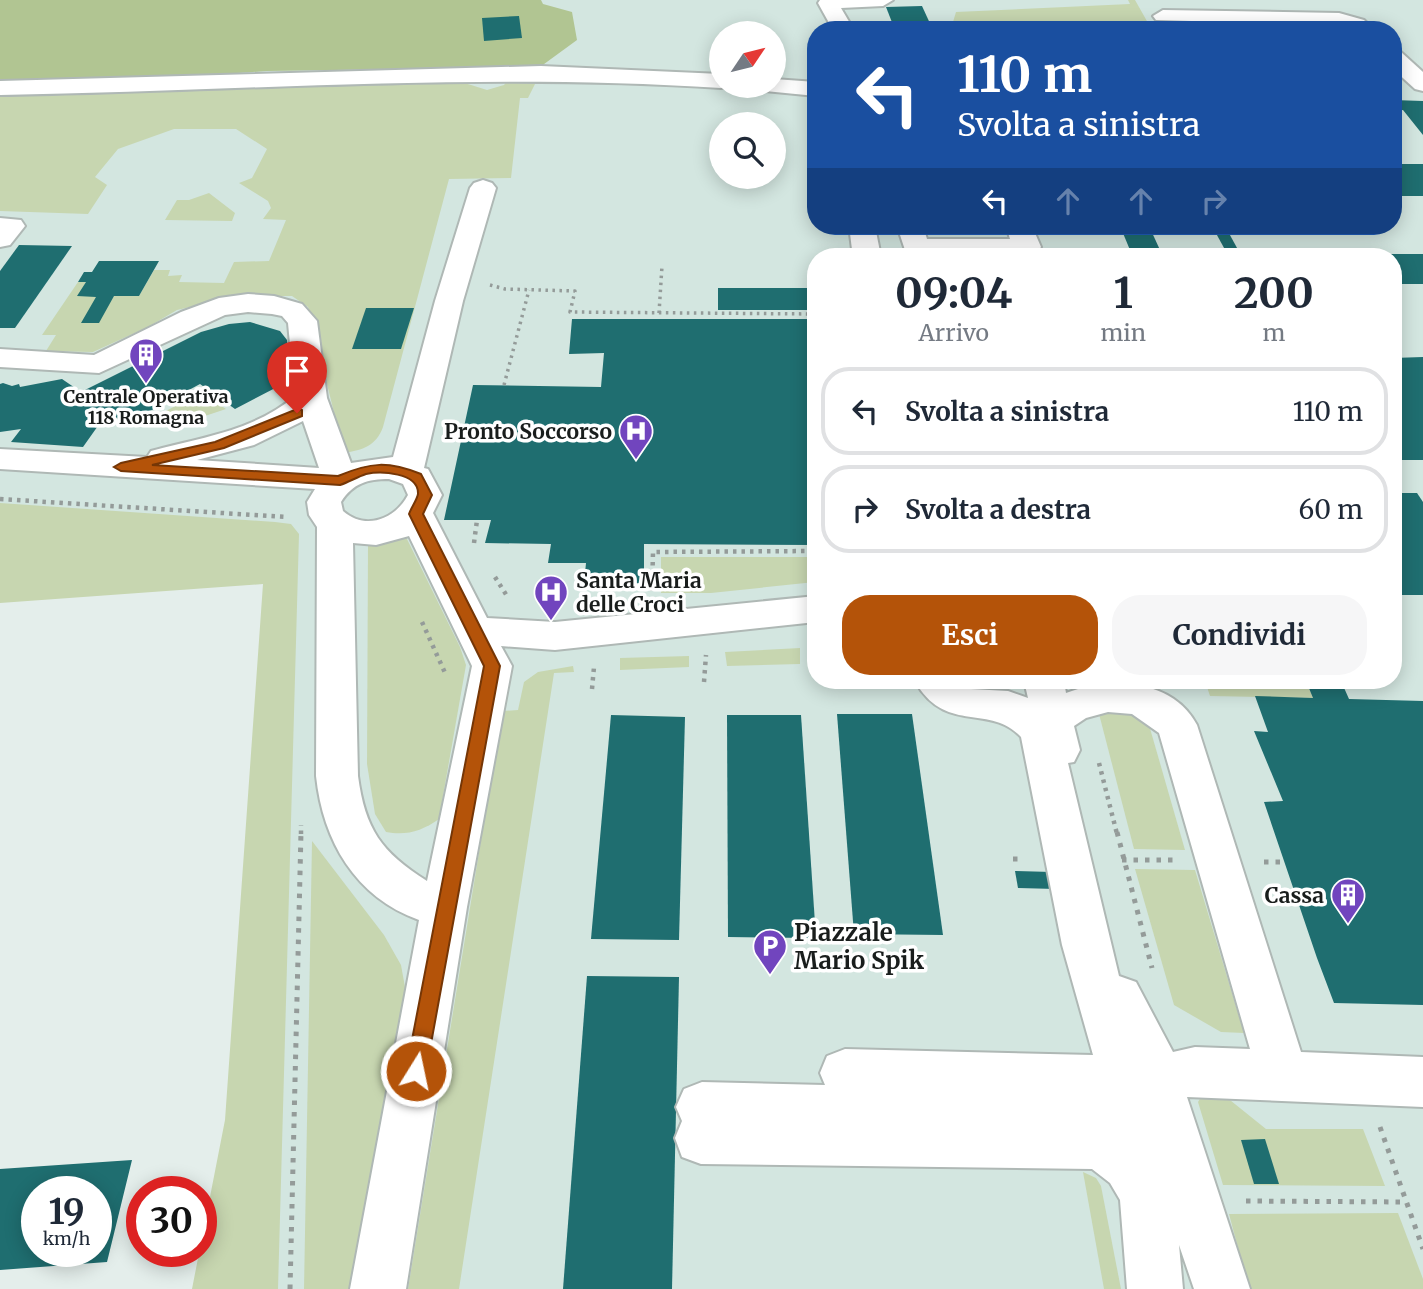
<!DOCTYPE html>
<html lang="it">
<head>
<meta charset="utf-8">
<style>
  body { margin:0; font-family:Merriweather,serif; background:#f6f6f7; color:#1f2937; height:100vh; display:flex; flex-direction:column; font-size:26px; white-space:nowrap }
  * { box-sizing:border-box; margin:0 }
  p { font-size:23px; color:#747a83 }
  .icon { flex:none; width:38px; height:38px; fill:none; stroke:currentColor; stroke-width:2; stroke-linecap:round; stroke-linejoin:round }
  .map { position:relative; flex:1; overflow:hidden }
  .panel { position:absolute; left:807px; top:248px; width:595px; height:441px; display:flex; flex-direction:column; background:#fff; border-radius:28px; box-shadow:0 4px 18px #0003 }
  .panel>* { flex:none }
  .hud { position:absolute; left:807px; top:21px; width:595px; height:214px; border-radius:28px; box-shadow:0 4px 18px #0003; background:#1a4fa0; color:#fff; overflow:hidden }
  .needle { width:46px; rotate:55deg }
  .buttons { position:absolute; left:709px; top:21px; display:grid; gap:14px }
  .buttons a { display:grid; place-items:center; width:77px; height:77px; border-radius:50%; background:#fff; box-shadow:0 4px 18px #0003; font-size:35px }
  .speed { position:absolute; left:21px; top:1176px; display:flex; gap:14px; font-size:35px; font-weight:700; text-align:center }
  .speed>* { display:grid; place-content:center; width:91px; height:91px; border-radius:50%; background:#fff; box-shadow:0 4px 18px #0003; line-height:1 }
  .speed small { font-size:18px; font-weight:400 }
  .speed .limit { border:10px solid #d22; background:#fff; color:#111 }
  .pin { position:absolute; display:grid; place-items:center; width:60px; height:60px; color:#fff; margin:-72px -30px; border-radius:50% 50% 50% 0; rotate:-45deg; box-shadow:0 0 7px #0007 }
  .pin .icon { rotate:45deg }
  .me { position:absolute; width:77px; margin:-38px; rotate:10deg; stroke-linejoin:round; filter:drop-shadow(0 0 5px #0008) }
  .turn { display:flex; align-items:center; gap:24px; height:147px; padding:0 35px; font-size:32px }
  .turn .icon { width:91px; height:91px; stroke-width:2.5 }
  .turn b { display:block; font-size:49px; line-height:60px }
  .lanes { display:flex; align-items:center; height:66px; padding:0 35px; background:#0003; justify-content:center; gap:35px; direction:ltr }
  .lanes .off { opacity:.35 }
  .eta { display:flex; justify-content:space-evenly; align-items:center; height:119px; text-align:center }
  .eta b { font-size:42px; font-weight:700; line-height:49px }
  .primary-button { display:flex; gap:14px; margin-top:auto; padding:14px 35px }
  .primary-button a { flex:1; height:80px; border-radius:28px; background:#b45309; color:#fff; font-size:28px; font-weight:700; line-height:80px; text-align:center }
  .primary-button a+a { background:#f6f6f7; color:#1f2937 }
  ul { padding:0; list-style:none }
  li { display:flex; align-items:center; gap:21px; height:88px; margin:0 14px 10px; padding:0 21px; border:4px solid #e0e1e3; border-radius:28px }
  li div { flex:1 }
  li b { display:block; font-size:26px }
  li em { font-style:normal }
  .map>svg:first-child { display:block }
  .built { fill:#d3e6e0; fill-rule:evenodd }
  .green { fill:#c7d6b0 }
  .forest { fill:#b1c592 }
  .building { fill:#1f6e70; fill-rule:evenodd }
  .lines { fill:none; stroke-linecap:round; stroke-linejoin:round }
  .minor-casing { stroke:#afb8b5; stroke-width:4 }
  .path-far2 { stroke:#949b99; stroke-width:3.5; stroke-dasharray:2.5 4.5; stroke-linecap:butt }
  .path-far1 { stroke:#949b99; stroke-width:4.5; stroke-dasharray:3.5 5; stroke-linecap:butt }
  .path { stroke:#949b99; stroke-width:5; stroke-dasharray:4.5 7; stroke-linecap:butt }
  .minor { fill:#fff; fill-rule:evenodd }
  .route { fill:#b45309; stroke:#753606; stroke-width:2 }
  .labels { text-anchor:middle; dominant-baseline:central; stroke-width:7; stroke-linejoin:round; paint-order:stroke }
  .far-poi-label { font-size:18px; font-weight:bold; fill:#191d1c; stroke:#fff }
  .poi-label { font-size:21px; font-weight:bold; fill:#191d1c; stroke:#fff; text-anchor:end }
  .near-poi-label { font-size:24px; font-weight:bold; fill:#191d1c; stroke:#fff; text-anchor:start }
</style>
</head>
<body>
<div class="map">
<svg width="1423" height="1289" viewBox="0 0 1423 1289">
  <rect width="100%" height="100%" fill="#e4eeeb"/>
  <path class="built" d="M0 0H1423V1289H266L288 541 0 563ZM816 30H1393V226H816ZM721 33H774V86H721ZM721 124H774V177H721ZM816 257H1393V681H816Z"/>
  <g class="green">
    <path d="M1128 0H1135L1152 30H982L978 22H953L956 12 1130 4Z"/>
    <path d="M455 80 487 90 504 85 508 80H524L535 84 528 98H520L511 178 449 179 383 427C376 446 363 450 344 453L308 307 292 296H238L177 310 148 327 93 352 46 351 56 335H42L78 282H86L78 296H139L154 270H170L168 276 182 275 179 282 224 283 234 262 269 261 286 220 263 219 271 208 268 201 239 183 252 178 267 149 236 129H174L118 149 95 177 107 185 88 214 0 211V95C152 94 303 82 455 80Z"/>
    <path d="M209 193 235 213 232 221 165 220 177 200H189Z"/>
    <path d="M201 393 226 409 190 421 154 417Z"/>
    <path d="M0 503 275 522 291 524 299 534 278 1289H192L225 1120 263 584 0 603Z"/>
    <path d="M406 537 460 647 466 665 439 819C422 831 406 836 386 832L375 814 367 764 368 544Z"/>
    <path d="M661 557H815V582L711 593H661Z"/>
    <path d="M800 648V664L727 666 725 652Z"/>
    <path d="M689 656V667L620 670V658Z"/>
    <path d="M573 666 574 672 554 673 459 1289H408L502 711 518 710 524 682 538 672Z"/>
    <path d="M1205 681H1306L1313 698 1210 696Z"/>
    <path d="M1098 710 1145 711 1185 850 1134 849Z"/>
    <path d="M312 841 384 935 401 965 407 998 353 1289H304Z"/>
    <path d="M1135 869 1195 870 1244 1033 1221 1032 1174 1005Z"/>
    <path d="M1220 1092 1266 1129H1363L1385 1186 1223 1185 1198 1102 1203 1094Z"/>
    <path d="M1083 1172 1096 1178 1101 1186 1121 1289H1104Z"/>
    <path d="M1398 1213 1423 1279V1289H1249L1229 1214Z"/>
  </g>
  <path class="forest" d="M0 0H541L543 4 572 12 577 40 540 67 267 71 110 82 0 79Z"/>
  <g class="building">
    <path d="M922 6 933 30H895L886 7Z"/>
    <path d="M519 16 522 38 484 41 482 18Z"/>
    <path d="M1218 22H1318L1325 30H1223Z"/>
    <path d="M1393 100 1423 101V135L1403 110 1395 111 1399 115H1393Z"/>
    <rect x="1393" y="164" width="30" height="32"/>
    <path d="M1120 226H1149L1160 250H1130Z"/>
    <path d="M1212 226H1225L1242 257H1229Z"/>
    <path d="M19 245 72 246 15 328H0V271Z"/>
    <path d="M1372 254H1423V284H1393V257H1374Z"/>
    <path d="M99 261H159L139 296H114L99 323H81L96 297 77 296 86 282H78L84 272H92Z"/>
    <rect x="718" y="288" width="98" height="22"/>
    <path d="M366 308H414L401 349H352Z"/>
    <path d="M572 319H816V545L644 544V583L584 584 586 563H548L551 544 485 543 491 520H444L473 385 601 387 604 353 569 354Z"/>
    <path d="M250 322 280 331 287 340 288 351 278 367 281 385 235 409 200 384 139 417 124 420 111 417 100 423 83 447 11 442 21 429 0 432V384L3 383 12 386 19 384 20 387 62 379 81 392 201 332 229 324Z"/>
    <path d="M1423 357V460H1393V358Z"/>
    <path d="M1393 493H1417L1423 502V595H1393Z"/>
    <path d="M1306 681H1341L1349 699 1423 701V1005L1334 1003 1317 958 1264 802 1283 801 1254 731 1268 732 1255 696 1313 698Z"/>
    <path d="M837 714H912L943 935 854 934Z"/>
    <path d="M611 715 685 717 679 940 591 939Z"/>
    <path d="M727 715H801L816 938 728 937Z"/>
    <path d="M1015 871 1052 872 1056 889 1018 888Z"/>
    <path d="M587 976 679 977 672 1289H563Z"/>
    <path d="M1265 1139 1279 1184H1254L1241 1140Z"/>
    <path d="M132 1160 107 1262 0 1270V1169ZM37 1192H96V1251H37Z"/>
  </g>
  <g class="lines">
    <g class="minor-casing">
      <g id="minor">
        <path d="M820 0H893L883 6 841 8 854 30H833L818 3Z"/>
        <path d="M1163 10 1339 13 1364 20 1374 30H1351L1338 25 1156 20 1153 16Z"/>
        <path d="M1393 50 1401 52 1423 72V91L1415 89 1393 69Z"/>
        <path d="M541 66 721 74V86H729L721 88C480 72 241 91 0 95V81Z"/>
        <path d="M774 79 816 82V96L765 91 762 86H774Z"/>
        <path d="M483 180 492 183 496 188 463 301 424 468 428 469 442 495 433 513 487 618 555 622 816 596V622L555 650 501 646 512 666 467 907 406 1289H350L419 920C355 897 323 841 316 776L317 527 309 515 307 502 315 489 0 469V449L147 457 151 451C202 437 254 431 295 396L288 323 282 316 272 314 248 312 225 315 99 373 0 367V349L94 355 181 312 219 298 248 294 274 296 302 304 317 321 327 398 351 463 393 457 435 301 470 188 474 183ZM303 421 319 468 197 460 254 445ZM389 479 403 484 408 495C395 519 366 531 343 511L341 502C353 483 368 479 389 479ZM409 536 472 666 427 881C381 852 365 829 358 776L353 543 376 545Z"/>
        <path d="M0 218 21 220 25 226 10 245 0 247Z"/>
        <path d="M849 226H875L881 257H853Z"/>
        <path d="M897 226H923L927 239H1010L1006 226H1032L1041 247 1037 253 1027 255H916L906 253Z"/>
        <path d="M915 681H960L971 689 1008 691 1028 698 1024 681H1064L1066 693C1110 676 1173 679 1197 725L1301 1052 1423 1057V1107L1187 1097 1250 1289H1194L1179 1245 1183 1289H1127L1120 1200 1110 1183 1092 1169 701 1164 682 1157 675 1138 682 1121 676 1107 684 1089 702 1082 825 1085 820 1073 827 1056 845 1049 1093 1055 1062 945 1021 737C990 703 945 735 915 681ZM1108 712 1132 714 1159 733 1250 1049 1195 1047 1173 1052 1136 982 1119 976 1068 763 1074 762 1080 750 1074 726 1086 718Z"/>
      </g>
    </g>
    <g class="path-far2">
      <path d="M490 285 505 289 575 291 570 312 816 314"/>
      <path d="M659 313 662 266"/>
      <path d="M504 385 529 290"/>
    </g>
    <g class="path-far1">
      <path d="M0 499 286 517"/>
      <path d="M474 543 477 520"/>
      <path d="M495 577 507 596"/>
      <path d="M652 591 653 552 816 551"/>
      <path d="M422 622 446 675"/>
      <path d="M704 682 706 655"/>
      <path d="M592 689 594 667"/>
      <path d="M1099 763 1117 834"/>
      <path d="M301 834V825"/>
    </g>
    <g class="path">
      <path d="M1117 832 1152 968"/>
      <path d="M1013 859H1023"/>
      <path d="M1122 860H1173"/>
      <path d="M1264 862H1284"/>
      <path d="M1380 1127 1423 1249"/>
      <path d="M1246 1201 1406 1202"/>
      <path d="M290 1289 301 832"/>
    </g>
    <use href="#minor" class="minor"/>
  </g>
  <path class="route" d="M297 409 302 410V416L224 448 152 465 338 476C371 462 388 461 421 474L432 495 423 514 500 666 426 1071 423 1078 416 1081 409 1078 406 1071 484 666 409 514C411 508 417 500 418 494 419 472 380 471 366 474 357 477 349 482 340 485L121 471 114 467 121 463 215 442Z"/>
  <defs>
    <g id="building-pin" transform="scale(1.75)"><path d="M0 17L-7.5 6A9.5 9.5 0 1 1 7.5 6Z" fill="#7145be" stroke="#fff"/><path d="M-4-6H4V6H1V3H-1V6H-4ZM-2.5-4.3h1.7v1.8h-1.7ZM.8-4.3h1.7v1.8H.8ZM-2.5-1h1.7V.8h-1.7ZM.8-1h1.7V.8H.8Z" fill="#fff"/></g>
    <g id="hospital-pin" transform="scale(1.75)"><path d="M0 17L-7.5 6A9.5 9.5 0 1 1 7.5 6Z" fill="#7145be" stroke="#fff"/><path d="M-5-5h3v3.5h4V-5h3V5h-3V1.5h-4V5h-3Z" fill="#fff"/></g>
    <g id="parking-pin" transform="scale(1.75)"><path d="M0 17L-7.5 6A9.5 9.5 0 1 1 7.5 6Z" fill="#7145be" stroke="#fff"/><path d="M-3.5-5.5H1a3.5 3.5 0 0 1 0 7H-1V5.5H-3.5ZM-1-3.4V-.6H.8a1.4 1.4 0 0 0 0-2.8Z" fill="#fff"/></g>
  </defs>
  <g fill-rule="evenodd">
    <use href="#building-pin" x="146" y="355"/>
    <use href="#hospital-pin" x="636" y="431"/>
    <use href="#hospital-pin" x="551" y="592"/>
    <use href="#building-pin" x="1348" y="895"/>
    <use href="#parking-pin" x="770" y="946"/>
  </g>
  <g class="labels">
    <g class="far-poi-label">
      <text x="146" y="396">Centrale Operativa<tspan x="146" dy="21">118 Romagna</tspan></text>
    </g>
    <g class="poi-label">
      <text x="612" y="431">Pronto Soccorso</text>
      <text x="576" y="580" text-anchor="start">Santa Maria<tspan x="576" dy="24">delle Croci</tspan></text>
      <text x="1324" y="895">Cassa</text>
    </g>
    <g class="near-poi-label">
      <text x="794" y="932">Piazzale<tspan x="794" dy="28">Mario Spik</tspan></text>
    </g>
  </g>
</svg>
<div class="buttons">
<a><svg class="needle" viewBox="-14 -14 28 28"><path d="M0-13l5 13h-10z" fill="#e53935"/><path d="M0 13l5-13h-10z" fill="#747a83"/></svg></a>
<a><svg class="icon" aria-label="search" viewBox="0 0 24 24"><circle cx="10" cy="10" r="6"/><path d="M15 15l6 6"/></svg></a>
</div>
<div class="speed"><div>19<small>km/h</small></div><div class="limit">30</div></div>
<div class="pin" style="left:297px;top:413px;background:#d93025"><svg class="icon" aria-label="arrive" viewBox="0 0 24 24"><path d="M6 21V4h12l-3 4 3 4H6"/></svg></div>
<svg class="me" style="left:416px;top:1071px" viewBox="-20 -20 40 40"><circle r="17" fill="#b45309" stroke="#fff" stroke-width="3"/><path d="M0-11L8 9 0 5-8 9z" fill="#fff"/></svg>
<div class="hud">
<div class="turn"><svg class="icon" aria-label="left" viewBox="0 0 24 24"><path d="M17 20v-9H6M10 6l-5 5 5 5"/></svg><div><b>110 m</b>Svolta a sinistra</div></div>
<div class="lanes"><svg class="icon" aria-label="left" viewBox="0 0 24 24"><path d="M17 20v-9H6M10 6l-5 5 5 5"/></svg><svg class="icon off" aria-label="ahead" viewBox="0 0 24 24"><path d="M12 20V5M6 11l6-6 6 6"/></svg><svg class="icon off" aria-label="ahead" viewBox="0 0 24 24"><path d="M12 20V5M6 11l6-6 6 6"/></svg><svg class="icon off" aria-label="right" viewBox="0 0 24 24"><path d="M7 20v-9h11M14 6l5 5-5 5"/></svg></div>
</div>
<section class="panel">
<div class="eta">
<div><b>09:04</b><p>Arrivo</p></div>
<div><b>1</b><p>min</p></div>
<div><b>200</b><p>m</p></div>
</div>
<ul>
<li><svg class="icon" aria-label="left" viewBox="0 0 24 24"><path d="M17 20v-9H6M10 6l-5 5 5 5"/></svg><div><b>Svolta a sinistra</b></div><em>110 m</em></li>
<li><svg class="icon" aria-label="right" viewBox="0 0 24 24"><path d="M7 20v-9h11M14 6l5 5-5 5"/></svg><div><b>Svolta a destra</b></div><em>60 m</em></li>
</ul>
<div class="primary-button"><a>Esci</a><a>Condividi</a></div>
</section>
</div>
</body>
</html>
